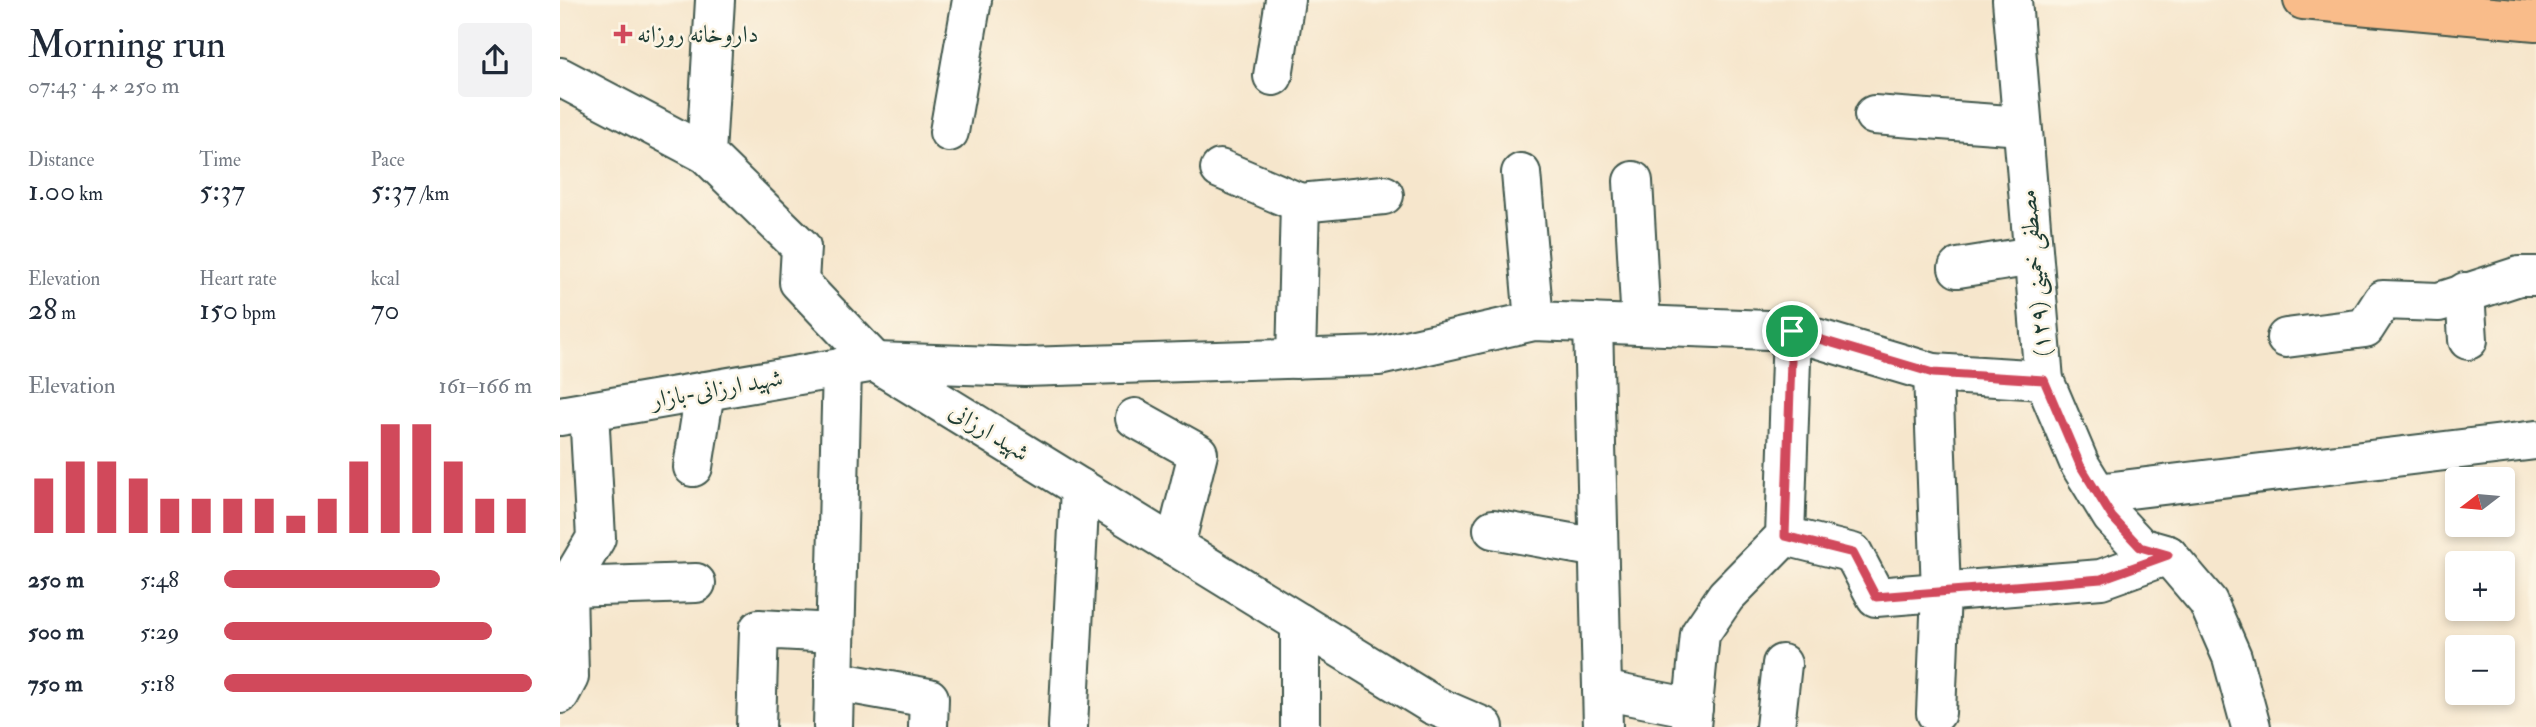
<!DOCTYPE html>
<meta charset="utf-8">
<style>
body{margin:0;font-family:"IM FELL Double Pica",Amiri,serif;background:#f2f2f3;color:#1f2937;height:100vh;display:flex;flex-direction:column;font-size:26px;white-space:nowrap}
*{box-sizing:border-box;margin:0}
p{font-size:23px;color:#747a83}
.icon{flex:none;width:38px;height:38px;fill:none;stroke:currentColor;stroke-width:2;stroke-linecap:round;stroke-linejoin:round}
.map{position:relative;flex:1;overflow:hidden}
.sheet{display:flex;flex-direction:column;background:#fff;width:560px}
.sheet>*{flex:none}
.needle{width:46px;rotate:254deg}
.buttons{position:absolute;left:1885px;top:467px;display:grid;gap:14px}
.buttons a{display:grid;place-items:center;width:70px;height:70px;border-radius:7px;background:#fff;box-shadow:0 4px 10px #0003;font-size:35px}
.pin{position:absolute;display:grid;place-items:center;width:60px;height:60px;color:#fff;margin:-30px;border:4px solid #fff;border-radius:50%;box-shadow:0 2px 7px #0007}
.round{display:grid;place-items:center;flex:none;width:74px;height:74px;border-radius:7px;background:#f2f2f3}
.headline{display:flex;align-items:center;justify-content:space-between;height:119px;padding:0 28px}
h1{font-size:38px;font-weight:600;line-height:52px}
.figures{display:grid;grid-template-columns:repeat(3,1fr);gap:10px;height:119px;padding:7px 28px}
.figures div{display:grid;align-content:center}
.figures b{font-size:30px;font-weight:600}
.figures small{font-size:19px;font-weight:400}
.figures p{font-size:19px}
.chart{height:196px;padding:14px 28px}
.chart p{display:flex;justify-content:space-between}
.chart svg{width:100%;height:126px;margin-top:7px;stroke:#d1495b;stroke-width:6}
ul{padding:0 28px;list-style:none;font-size:23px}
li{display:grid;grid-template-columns:112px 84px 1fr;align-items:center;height:52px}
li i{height:18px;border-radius:9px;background:#d1495b}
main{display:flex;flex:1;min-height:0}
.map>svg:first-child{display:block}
</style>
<main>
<section class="sheet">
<div class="headline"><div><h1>Morning run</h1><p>07:43 · 4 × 250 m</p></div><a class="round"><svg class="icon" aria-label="share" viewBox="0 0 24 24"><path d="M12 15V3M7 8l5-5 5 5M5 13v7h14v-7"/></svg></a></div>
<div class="figures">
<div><p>Distance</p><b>1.00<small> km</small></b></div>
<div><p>Time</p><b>5:37</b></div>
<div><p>Pace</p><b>5:37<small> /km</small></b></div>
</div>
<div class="figures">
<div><p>Elevation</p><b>28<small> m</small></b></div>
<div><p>Heart rate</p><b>150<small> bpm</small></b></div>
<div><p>kcal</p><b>70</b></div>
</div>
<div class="chart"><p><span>Elevation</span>161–166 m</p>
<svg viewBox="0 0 160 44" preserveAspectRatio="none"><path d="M5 44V25M15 44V19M25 44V19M35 44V25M45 44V32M55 44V32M65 44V32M75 44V32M85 44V38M95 44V32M105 44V19M115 44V6M125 44V6M135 44V19M145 44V32M155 44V32"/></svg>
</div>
<ul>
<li><b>250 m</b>5:48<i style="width:70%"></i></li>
<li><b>500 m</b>5:29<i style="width:87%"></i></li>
<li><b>750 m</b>5:18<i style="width:100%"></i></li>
</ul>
</section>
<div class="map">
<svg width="1976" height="727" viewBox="0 0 1976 727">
<rect width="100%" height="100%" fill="#fcf5e5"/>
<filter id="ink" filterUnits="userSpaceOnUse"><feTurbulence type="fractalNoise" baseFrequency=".0143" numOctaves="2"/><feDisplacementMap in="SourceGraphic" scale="14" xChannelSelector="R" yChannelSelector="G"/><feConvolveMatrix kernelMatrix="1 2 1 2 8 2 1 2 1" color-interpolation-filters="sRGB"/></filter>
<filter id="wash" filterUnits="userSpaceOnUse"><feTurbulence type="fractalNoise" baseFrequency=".00686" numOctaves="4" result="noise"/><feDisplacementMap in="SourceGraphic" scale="28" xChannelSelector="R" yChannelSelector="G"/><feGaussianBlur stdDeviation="1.57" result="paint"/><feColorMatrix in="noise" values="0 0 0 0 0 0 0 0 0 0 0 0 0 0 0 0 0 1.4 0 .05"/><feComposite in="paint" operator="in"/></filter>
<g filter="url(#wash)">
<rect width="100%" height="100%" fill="#f6e6cc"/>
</g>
<g filter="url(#ink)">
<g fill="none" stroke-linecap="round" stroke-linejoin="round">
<g stroke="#3f564b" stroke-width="42">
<g id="minor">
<path d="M1452,0L1484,380L1520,465L1552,517L1580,547L1608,555L1648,602L1672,657L1691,727"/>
<path d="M713,76L725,0"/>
<path d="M0,77L146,154L241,247L239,282L315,362L873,705L924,727"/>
<path d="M1314,115L1462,126"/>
<path d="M389,132L412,0"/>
<path d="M146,154L155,0"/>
<path d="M660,169L740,203L824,195"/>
<path d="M961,173L974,321"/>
<path d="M1073,181L1081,325"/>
<path d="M1398,268L1473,256"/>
<path d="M1905,292L1908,340"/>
<path d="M1033,323L1043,727"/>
<path d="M1726,338L1805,328L1823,300L1879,302L1959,276H1976"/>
<path d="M736,359L740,203"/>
<path d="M1373,373L1381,592L1376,713"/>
<path d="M0,416L315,362L465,367L819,356L974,321L1232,331L1373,373L1484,380"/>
<path d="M575,418L638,453L615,546"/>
<path d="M133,467L145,391"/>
<path d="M1537,493L1976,440"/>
<path d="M933,529L1038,548"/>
<path d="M1225,536L1293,553L1316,597L1541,579L1608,555"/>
<path d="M7,587L136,583"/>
<path d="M740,623V727"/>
<path d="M274,681L369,698L368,727"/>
<path d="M1042,690L1133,708"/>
<path d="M0,694L9,677L7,587L36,538L29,411"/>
<path d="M196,727L199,629L275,633"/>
<path d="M273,727L282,367"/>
<path d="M508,727L520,488"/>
<path d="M1131,727L1140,634L1166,596L1225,536L1232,331"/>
<path d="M1215,727L1222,664"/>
</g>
</g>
<g stroke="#3f564b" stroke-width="42">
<path id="major" d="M1743,0L1976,21"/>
</g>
<use href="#minor" stroke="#fff" stroke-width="38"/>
<use href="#major" stroke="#f9bc8a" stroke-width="38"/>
</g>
</g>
<g fill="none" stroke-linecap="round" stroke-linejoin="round" filter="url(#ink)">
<g stroke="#fff" stroke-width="14">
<path id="route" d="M1232,331L1373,373L1484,380L1520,465L1552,517L1580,547L1608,555L1541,579L1316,597L1293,553L1225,536Z"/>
</g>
<use href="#route" stroke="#d1495b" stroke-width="9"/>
</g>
<path fill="#d1495b" stroke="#fcf5e5" stroke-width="2.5" d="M59.5 23.5h7v7h7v7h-7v7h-7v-7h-7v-7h7z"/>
<g text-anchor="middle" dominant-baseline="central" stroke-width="5" stroke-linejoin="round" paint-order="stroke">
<g font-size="24" fill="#1f3d34" stroke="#fcf5e5" text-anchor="start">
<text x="77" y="34">داروخانه روزانه</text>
</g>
<g font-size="24" fill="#1f3d34" stroke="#fcf5e5">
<text transform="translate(1475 273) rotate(-95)">مصطفی خمینی (۱۲۹)</text>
<text transform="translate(157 389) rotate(-10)">شهید ارزانی-بازار</text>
<text transform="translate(429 432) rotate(32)">شهید ارزانی</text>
</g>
</g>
</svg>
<div class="buttons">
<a><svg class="needle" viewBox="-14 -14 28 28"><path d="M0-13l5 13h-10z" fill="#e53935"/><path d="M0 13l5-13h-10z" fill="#747a83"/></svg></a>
<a>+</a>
<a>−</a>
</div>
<div class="pin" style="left:1232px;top:331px;background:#1e9e55"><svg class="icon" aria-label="arrive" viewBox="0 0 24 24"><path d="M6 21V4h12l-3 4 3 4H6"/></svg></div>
</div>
</main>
